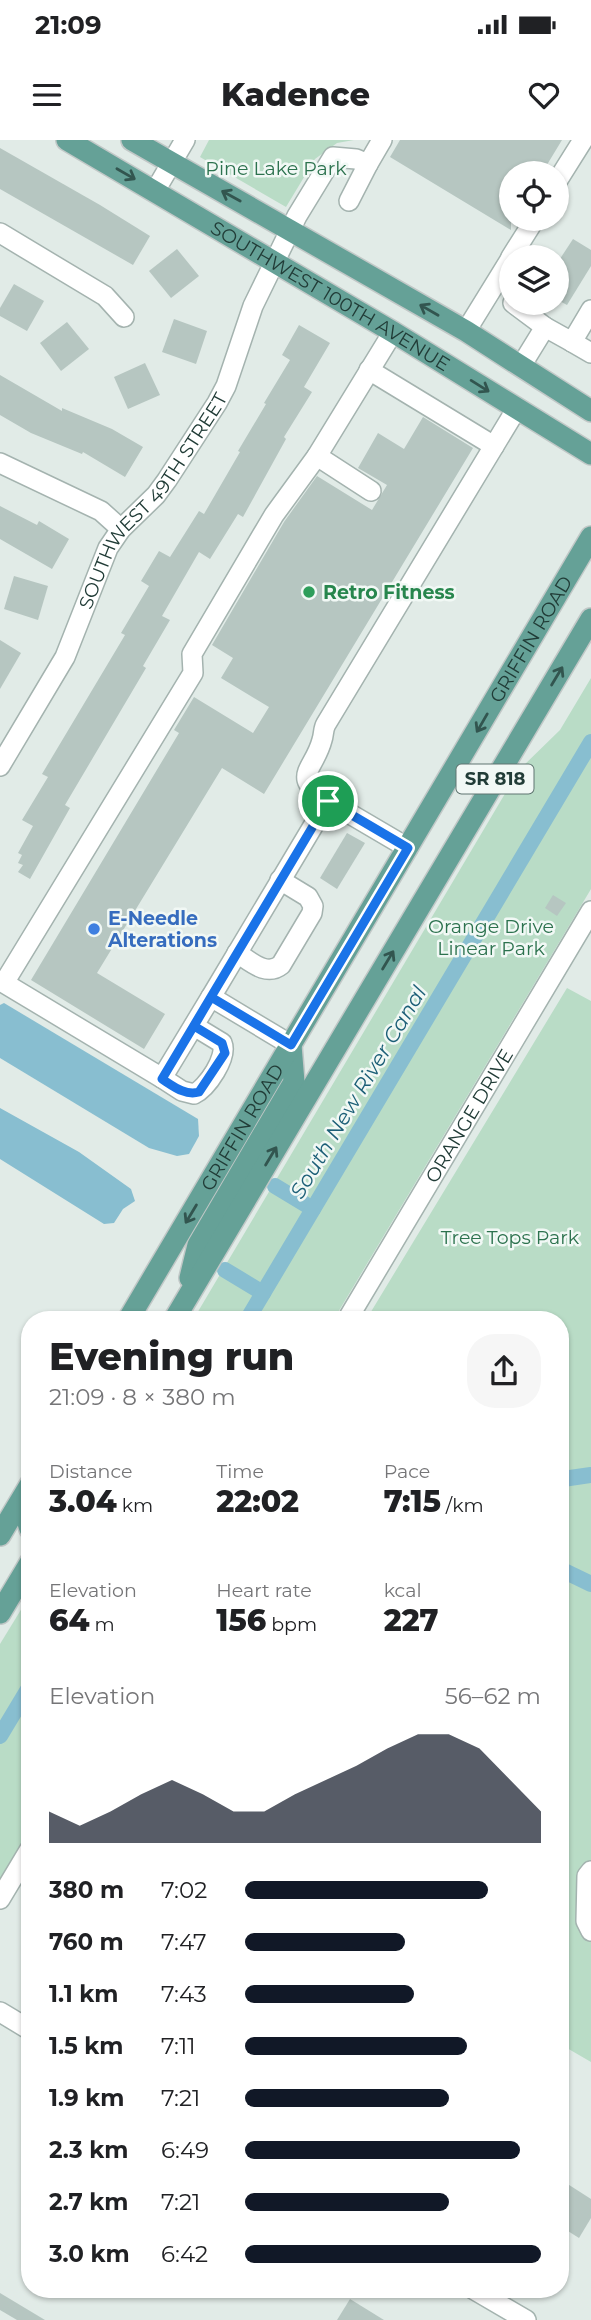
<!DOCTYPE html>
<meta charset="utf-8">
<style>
body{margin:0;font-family:Montserrat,sans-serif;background:#f6f6f6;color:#202124;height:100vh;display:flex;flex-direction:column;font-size:26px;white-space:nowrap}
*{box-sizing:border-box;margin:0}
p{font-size:23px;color:#757577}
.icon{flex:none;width:38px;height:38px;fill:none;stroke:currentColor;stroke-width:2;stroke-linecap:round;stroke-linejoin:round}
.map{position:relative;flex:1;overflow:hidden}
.sheet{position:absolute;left:21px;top:1171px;width:548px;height:987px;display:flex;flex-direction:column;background:#fff;border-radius:28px;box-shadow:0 2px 5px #0004}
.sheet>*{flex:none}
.controls{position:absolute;left:499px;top:21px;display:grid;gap:14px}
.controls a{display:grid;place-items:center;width:70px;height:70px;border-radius:50%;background:#fff;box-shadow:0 2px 5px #0004;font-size:35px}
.pin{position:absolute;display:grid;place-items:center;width:60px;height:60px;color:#fff;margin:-30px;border:4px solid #fff;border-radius:50%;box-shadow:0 2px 7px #0007}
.round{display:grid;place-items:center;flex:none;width:74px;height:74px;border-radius:28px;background:#f6f6f6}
.head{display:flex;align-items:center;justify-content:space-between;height:119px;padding:0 28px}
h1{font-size:38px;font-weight:800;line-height:52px}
.figures{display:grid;grid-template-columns:repeat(3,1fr);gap:10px;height:119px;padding:7px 28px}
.figures div{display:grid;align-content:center}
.figures b{font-size:30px;font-weight:800}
.figures small{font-size:19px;font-weight:400}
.figures p{font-size:19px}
.chart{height:196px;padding:14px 28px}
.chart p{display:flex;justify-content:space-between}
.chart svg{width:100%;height:126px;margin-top:7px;fill:#111827;opacity:.7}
ul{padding:0 28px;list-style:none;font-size:23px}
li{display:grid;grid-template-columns:112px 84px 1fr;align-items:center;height:52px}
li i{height:18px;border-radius:9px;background:#111827}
.status{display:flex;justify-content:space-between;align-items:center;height:49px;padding:0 35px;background:#fff;direction:ltr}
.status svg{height:19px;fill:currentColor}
header{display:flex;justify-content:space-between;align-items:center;height:91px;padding:0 28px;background:#fff;font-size:32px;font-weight:800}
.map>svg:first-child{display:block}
</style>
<div class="status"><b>21:09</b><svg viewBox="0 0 49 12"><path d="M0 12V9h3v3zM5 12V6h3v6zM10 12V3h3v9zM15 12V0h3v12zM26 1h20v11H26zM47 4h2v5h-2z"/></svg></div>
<header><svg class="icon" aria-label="menu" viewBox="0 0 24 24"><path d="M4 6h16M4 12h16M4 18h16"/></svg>Kadence<svg class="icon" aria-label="heart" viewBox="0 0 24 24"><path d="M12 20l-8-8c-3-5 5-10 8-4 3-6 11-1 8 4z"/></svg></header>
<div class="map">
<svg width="591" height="2180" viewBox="0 0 591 2180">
<rect width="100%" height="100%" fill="#e1ebe7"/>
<g fill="#b9dcc6">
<path d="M209,0H354L337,3L315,19L286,67L200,17Z"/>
<path d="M591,538V749L334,1179L193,1180L519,630L560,590Z"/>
<path d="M567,848L591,861V1922L560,1904V1180H366Z"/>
<path d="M30,1455V1689L0,1739V1504Z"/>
</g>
<g fill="#88bed0">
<path d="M4,863L198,979L199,996L189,1014L177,1016L149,1008L0,918V865Z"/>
<path d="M0,968L79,1012L131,1049L135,1061L123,1069L114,1083L104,1084L0,1019Z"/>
</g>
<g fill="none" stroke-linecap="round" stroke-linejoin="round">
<g stroke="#88bed0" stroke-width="16">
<path d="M275,1046L313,1069"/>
<path d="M225,1130L263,1153"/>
<path d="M247,1180L591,602"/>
<path d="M560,1343L563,1339L591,1335"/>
<path d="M560,1429L591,1444"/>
<path d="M0,1596L30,1546"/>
</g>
</g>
<g fill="#b6c6c1">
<path d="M400,0H562L542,33H511V90L390,17Z"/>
<path d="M0,8L100,65L150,96L133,125L0,49Z"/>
<path d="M573,99L591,110V126L567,165L556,159V125Z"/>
<path d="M177,109L199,136L171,158L149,131Z"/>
<path d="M14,144L44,161L27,191L0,176V168Z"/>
<path d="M174,179L207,191L196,224L162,212Z"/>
<path d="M67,182L89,209L61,231L40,203Z"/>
<path d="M299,185L330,203L304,247L312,252L284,297L286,299L243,377L238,374L210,419L199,412L162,476L170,480L143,526L146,528L65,665L70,668L30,739L18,732L23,725L18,723L22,715L18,713L33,686L22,680L48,637L42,634L125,495L121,493L149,446L141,441L159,411L170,417L199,371L204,374L240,312L238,311L266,264L264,263L290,220L282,215Z"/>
<path d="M145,223L160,255L128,269L114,237Z"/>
<path d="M0,235L62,271V268L112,289L143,307L125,337L83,312L82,314L31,293L0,275Z"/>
<path d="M423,277L473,308L264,654L222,628L97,833L165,874L144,909L31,840L179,593L174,590L194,557L253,593L269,567L221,538L233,518L212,505L284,382L317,336L372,370L387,345L358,328L378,293L404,309Z"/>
<path d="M0,366L37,385L39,381L69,399L52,429L0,399Z"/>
<path d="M14,436L48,446L38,480L4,469Z"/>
<path d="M0,500L21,513L0,549Z"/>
<path d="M347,693L365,703L337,749L320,738Z"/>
<path d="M553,755L566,763L557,776L545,768Z"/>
<path d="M566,2043L591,2059V2078L579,2098L560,2086V2053Z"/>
<path d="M0,2153L45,2180H17L0,2170Z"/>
<path d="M350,2159L384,2180H337Z"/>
</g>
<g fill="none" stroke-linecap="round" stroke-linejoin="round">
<g stroke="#a4b3af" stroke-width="22">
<g id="minor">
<path d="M556,43L583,0"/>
<path d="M155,51L185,0"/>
<path d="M349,61L368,24"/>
<path d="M0,93L105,156L124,177"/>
<path d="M511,117L535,79"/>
<path d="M513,163L545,187L572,202L591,170"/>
<path d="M466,191L511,118"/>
<path d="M572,202L591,213"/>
<path d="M521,226L545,187"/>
<path d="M369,230L494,306"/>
<path d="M317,316L371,351"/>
<path d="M0,323L101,371L121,389"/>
<path id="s1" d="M0,626L65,517L108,408L121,389L156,355L167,340L217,263L226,246L253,166L297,76L333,17L356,19L368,24L382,0"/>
<path d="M328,661L408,708"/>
<path d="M237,813C250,821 266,837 281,825L312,773L313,766L308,757L280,740"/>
<path d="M211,857L162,938L4,843L193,533L192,514L274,375L317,316L393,192"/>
<path d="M291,905L211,857L328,661C289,636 314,631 322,600C324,594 323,589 326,584L517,268"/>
<path d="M162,938L182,951L194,954C207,948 228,917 222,903L194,886"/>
<path id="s2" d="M347,1180L591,771"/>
<path d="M591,1731L587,1736L586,1781L591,1791"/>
<path d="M0,1759L30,1709"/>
<path d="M0,1872L30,1890"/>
<path d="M473,2149L526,2180"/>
</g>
</g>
<g stroke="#c1c8c7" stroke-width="24">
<g id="major">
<path id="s3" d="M67,0L393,192L591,314"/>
<path d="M132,0L466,191L591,271"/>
<path d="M190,1138L198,1105L294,942L291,905"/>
<path id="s4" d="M128,1180L591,397"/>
<path d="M174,1180L591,479"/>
<path d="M30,1377L28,1383L30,1389"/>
<path d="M0,1395L30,1345"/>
<path d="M0,1473L30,1423"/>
</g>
</g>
<use href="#minor" stroke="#fff" stroke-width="19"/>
<use href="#major" stroke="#65a197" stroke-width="21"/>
</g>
<defs><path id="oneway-shaft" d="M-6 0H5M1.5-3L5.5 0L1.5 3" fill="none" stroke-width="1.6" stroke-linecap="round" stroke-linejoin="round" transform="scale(1.75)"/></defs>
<g stroke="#32554f">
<use href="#oneway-shaft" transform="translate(126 34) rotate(30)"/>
<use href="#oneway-shaft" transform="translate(231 56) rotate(-151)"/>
<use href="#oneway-shaft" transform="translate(429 170) rotate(-150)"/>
<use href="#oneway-shaft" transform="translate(480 246) rotate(32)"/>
<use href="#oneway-shaft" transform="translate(557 536) rotate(-59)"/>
<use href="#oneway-shaft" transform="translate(482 583) rotate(120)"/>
<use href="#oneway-shaft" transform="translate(388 820) rotate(-59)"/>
<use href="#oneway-shaft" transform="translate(271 1016) rotate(-59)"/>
<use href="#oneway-shaft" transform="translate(191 1074) rotate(121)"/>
</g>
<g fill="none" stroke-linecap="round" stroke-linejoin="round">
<g stroke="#fff" stroke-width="14">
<path id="route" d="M328,661L162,939C173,946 185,956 199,952L225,913L222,903L194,886L211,857L291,905L408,708L328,661"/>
</g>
<use href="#route" stroke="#1a73e8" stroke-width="9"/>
</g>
<circle fill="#2e9e5b" stroke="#f1f8f5" stroke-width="2.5" cx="309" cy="452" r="7"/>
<circle fill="#3f7fe0" stroke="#f1f8f5" stroke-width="2.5" cx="94" cy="789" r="7"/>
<g text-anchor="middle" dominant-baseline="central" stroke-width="5" stroke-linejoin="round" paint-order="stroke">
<rect fill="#f1f8f5" stroke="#5f7470" stroke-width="2" x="456.5" y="624.5" width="77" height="29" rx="5"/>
<g font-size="18" font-weight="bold" fill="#213c37">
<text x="495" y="639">SR 818</text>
</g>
<g font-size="19" fill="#2c724e" stroke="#f1f8f5">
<text x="276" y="28">Pine Lake Park</text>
<text x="491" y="786">Orange Drive<tspan x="491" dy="22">Linear Park</tspan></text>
<text x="510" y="1097">Tree Tops Park</text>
</g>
<g font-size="19" fill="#213c37" stroke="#f1f8f5">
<text stroke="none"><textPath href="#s3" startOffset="306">SOUTHWEST 100TH AVENUE</textPath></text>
<text stroke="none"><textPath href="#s1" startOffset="308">SOUTHWEST 49TH STREET</textPath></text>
<text stroke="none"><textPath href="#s4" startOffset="791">GRIFFIN ROAD</textPath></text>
<text stroke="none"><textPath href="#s2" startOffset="238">ORANGE DRIVE</textPath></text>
<text stroke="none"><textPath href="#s4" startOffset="224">GRIFFIN ROAD</textPath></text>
</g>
<g font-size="19" font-weight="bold" fill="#27864d" stroke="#f1f8f5" text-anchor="start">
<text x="323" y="452">Retro Fitness</text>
</g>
<g font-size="19" font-weight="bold" fill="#366cbe" stroke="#f1f8f5" text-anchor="start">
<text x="108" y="778">E-Needle<tspan x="108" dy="22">Alterations</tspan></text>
</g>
<g font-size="21" font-style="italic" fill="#1c5f77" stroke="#f1f8f5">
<text transform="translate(358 952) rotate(-59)">South New River Canal</text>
</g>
</g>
</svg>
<div class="controls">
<a><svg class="icon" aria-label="locate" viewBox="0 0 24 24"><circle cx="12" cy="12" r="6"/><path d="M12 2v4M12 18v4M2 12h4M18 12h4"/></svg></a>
<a><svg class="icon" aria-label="layers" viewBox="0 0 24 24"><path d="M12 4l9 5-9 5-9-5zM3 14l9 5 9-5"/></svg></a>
</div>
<div class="pin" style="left:328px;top:661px;background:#1e9e55"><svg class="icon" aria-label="arrive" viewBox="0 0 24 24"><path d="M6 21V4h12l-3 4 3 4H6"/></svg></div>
<section class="sheet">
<div class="head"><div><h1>Evening run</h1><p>21:09 · 8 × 380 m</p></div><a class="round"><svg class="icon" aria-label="share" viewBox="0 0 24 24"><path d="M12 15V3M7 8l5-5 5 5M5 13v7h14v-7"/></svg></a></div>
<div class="figures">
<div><p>Distance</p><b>3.04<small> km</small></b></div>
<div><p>Time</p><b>22:02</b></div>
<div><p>Pace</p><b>7:15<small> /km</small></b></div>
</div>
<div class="figures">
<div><p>Elevation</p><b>64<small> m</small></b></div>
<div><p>Heart rate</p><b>156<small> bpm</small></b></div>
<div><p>kcal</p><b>227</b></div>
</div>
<div class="chart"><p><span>Elevation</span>56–62 m</p>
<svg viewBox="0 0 160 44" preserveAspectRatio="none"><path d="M0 44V33L10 38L20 33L30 27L40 22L50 27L60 33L70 33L80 27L90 22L100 17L110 11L120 6L130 6L140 11L150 22L160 33V44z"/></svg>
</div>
<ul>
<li><b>380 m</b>7:02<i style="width:82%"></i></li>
<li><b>760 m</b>7:47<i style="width:54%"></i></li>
<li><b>1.1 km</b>7:43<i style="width:57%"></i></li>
<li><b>1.5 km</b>7:11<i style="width:75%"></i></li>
<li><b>1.9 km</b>7:21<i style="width:69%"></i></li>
<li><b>2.3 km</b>6:49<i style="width:93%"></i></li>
<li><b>2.7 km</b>7:21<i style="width:69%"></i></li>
<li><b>3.0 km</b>6:42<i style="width:100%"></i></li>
</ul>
</section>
</div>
